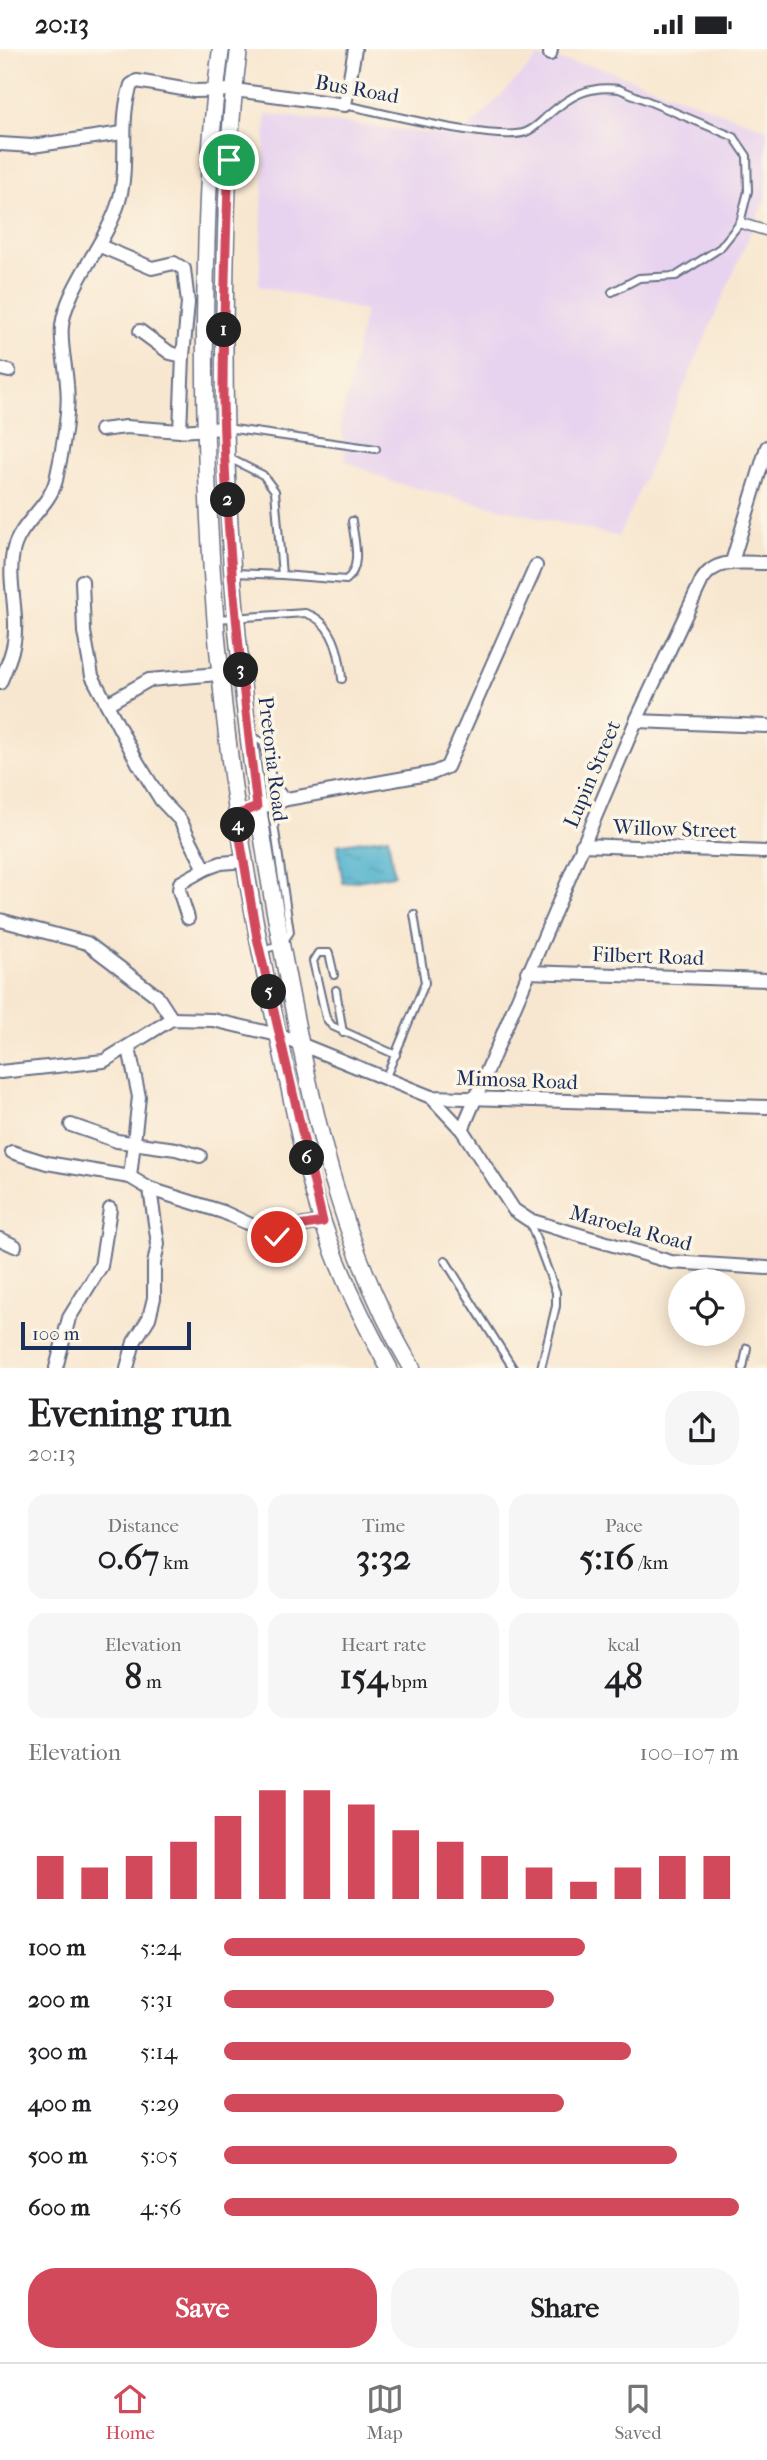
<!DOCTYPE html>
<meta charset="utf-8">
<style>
body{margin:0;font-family:"IM FELL French Canon",serif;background:#f6f6f6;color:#202124;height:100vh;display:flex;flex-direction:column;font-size:26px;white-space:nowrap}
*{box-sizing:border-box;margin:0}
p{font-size:23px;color:#757577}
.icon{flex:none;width:38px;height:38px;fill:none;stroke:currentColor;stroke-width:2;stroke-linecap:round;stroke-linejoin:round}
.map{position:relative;height:1319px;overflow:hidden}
.details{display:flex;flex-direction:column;background:#fff;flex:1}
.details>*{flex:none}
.buttons{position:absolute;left:668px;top:1220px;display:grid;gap:14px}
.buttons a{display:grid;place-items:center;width:77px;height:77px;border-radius:50%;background:#fff;box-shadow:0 4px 18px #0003;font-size:35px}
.scale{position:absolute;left:21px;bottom:18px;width:170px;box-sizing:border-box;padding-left:7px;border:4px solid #1b2f5e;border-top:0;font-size:19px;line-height:24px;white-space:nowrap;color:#1b2f5e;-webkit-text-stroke:5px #fcf5e5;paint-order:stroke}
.pin{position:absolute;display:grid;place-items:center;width:60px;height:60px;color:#fff;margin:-30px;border:4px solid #fff;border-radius:50%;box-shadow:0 2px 7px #0007}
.km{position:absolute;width:35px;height:35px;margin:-18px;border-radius:50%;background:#222;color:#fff;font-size:19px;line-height:35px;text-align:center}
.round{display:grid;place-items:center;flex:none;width:74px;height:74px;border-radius:28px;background:#f6f6f6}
.headline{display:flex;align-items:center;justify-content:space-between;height:119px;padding:0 28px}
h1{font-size:38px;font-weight:800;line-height:52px}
.stats{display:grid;grid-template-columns:repeat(3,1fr);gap:10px;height:119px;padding:7px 28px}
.stats div{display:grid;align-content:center;border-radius:18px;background:#f6f6f6;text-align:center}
.stats b{font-size:35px;font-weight:800}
.stats small{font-size:19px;font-weight:400}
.stats p{font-size:19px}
.chart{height:196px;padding:14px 28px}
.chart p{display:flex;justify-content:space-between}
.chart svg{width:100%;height:126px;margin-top:7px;stroke:#d1495b;stroke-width:6}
.primary-button{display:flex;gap:14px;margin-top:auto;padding:14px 28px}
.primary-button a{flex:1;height:80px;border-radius:28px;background:#d1495b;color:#fff;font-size:28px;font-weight:800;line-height:80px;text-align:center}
.primary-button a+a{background:#f6f6f6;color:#202124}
ul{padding:0 28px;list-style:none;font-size:23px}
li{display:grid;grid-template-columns:112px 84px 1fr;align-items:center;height:52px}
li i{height:18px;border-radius:9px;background:#d1495b}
.status{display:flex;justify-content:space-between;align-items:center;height:49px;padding:0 35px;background:#fff;direction:ltr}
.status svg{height:19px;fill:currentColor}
.tab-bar{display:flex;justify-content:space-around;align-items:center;height:98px;border-top:2px solid #e0e0e0;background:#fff;font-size:19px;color:#757577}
.tab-bar a{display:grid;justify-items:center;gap:4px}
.tab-bar .selected{color:#d1495b}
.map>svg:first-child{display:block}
</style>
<div class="status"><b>20:13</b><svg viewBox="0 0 49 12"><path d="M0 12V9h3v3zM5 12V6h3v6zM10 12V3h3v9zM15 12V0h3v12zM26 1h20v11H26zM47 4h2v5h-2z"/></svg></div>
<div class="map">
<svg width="767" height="1319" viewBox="0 0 767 1319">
<defs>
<pattern id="water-ripples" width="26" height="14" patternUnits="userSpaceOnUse" patternTransform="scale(1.75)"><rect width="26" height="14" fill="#4fb2ce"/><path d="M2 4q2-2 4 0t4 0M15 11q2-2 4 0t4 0" fill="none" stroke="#4191aa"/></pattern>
</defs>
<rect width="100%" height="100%" fill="#fcf5e5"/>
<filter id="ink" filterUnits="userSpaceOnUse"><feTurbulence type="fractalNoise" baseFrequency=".0143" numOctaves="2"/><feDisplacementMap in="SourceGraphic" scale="14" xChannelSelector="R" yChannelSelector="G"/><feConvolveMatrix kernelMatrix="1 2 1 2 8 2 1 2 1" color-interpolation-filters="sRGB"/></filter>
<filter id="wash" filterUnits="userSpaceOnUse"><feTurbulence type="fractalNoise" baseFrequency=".00686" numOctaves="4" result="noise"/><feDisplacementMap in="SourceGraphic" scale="28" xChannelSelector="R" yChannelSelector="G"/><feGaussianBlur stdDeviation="1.57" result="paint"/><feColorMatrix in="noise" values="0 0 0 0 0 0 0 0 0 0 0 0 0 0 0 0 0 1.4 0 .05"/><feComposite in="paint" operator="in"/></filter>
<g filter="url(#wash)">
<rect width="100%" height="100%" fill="#f8e7d0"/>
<path fill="#e7d2ef" d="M538,8L599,18L767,80V146L619,488L392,433L346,412L341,375L365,262L259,237L266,65L461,88Z"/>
<path fill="url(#water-ripples)" stroke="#357096" stroke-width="2" d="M388,788L394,826L343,834L337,796Z"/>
</g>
<g filter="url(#ink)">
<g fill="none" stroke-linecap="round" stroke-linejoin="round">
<g stroke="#686f86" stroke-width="10">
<g id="service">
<path d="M345,56C381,63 497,94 526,83C534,80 541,73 547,67C570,47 588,36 619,40L734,88L747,107L748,142L740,174L720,199L676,227L639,229L612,243"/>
<path d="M226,379L376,400"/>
<path d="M227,408L263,426L275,442L282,526L235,524"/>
<path d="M282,526L346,531C363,518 354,490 352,472"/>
<path d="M217,570L305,564C333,572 340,603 342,630"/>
<path d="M250,687L263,693L273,733L286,749"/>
<path d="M260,901L281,896L290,883L271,755"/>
<path d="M334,926L329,904H318L313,912L326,969L332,977L396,1006"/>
<path d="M336,941L343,984"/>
<path d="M385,1030L425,934L414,865"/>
<path d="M529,1171L556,1243V1257L541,1319"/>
<path d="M445,1211L513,1319"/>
<path d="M743,1319L747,1299"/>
</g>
</g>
<g stroke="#686f86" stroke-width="12">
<path id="pedestrian" d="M740,174L767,182"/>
</g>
<g stroke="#686f86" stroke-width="16">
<g id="minor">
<path d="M550,5L551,0"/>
<path d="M0,95L32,97L122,84"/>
<path d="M100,197L152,219L174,214L184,220L188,254L183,307"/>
<path d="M140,282L170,304L183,307L180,382"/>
<path d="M0,320L9,322"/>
<path d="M101,381L126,378L180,382L224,379"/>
<path d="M732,513L767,398"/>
<path d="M82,532L84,583L92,627L138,714L161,751L180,771L205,820L221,814L244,812"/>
<path d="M0,634C5,621 12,607 14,593C19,564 7,532 13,503C19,474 49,459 56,431C62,405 70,361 67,336C66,316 60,297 62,277C66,238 107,193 119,152C130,114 118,74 131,36L137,32L194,42L235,41L345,56L355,0"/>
<path d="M107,655L149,631L241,623"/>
<path d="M636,672L767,677"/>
<path d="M236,766L287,750L433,724L447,718L536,517"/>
<path d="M582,796L767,803"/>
<path d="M188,869L179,841L180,834L205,820"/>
<path d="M0,871L87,894L157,947L172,970"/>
<path d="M527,923L767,931"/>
<path d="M129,999L139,1048L130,1128L150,1140L223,1163L277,1188L293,1178L323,1173"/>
<path d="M0,1023L104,1012L172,970L213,971L278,986L431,1048L767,1058"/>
<path d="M431,1048L462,1081L514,1161L529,1171L671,1213L767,1219"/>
<path d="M71,1076L117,1092L176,1100L200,1107"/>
<path d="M462,1081L636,672L702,531C716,508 744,514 767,514"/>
<path d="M12,1103L47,1114L130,1128"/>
<path d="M0,1190L15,1197"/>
<path d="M56,1319L69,1269L101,1217L110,1160"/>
<path d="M127,1319L134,1293L149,1269L154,1249V1215L158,1195L150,1140"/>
</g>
</g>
<g stroke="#686f86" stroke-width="19">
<g id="secondary">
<path d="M221,0C208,92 206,184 205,276C203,514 225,749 277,981C293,1050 304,1124 329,1191C345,1235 366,1278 389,1319"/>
<path d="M239,0C228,80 226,162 225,243C221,462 240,680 281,895C309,1041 335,1190 412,1319"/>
</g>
</g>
<use href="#service" stroke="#fff" stroke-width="6"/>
<use href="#pedestrian" stroke="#fff" stroke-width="9"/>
<use href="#minor" stroke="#fff" stroke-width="12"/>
<use href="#secondary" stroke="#fff" stroke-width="16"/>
</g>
</g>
<g fill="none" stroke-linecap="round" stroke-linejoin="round" filter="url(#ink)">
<g stroke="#fff" stroke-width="14">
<path id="route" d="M229,111C226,191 223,271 223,350C225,486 241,623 257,758L236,766L257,889L323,1173L293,1178L277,1188"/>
</g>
<use href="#route" stroke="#d1495b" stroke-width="9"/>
</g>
<g text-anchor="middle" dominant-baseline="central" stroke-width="7" stroke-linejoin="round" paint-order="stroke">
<g font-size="21" fill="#1b2f5e" stroke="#fcf5e5">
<text transform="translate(357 40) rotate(10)">Bus Road</text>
<text transform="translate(273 710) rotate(83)">Pretoria Road</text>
<text transform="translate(592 725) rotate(-67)">Lupin Street</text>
<text transform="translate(675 780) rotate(2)">Willow Street</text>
<text transform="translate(648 907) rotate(2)">Filbert Road</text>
<text transform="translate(517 1031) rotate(2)">Mimosa Road</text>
<text transform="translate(631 1179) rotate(15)">Maroela Road</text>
</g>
</g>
</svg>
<div class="buttons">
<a><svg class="icon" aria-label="locate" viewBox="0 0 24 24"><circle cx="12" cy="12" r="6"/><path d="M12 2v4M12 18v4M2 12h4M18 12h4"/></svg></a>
</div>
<div class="scale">100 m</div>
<div class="pin" style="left:229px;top:111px;background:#1e9e55"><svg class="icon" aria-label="arrive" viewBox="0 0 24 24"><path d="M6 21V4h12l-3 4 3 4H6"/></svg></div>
<div class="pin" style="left:277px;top:1188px;background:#d93025"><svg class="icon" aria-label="check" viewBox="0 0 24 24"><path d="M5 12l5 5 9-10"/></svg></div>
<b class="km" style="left:224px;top:281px">1</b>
<b class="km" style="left:228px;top:451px">2</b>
<b class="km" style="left:241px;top:621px">3</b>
<b class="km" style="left:238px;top:776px">4</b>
<b class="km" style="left:269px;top:943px">5</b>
<b class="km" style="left:307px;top:1109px">6</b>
</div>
<section class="details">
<div class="headline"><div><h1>Evening run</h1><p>20:13</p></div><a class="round"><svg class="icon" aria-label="share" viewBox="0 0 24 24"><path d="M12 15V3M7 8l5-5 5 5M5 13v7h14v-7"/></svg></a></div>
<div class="stats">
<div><p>Distance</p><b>0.67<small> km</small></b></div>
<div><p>Time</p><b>3:32</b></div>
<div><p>Pace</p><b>5:16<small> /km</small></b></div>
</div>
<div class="stats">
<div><p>Elevation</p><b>8<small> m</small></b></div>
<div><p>Heart rate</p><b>154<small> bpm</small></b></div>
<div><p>kcal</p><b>48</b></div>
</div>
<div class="chart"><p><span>Elevation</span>100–107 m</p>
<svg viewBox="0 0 160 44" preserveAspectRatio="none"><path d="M5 44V29M15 44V33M25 44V29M35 44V24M45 44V15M55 44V6M65 44V6M75 44V11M85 44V20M95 44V24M105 44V29M115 44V33M125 44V38M135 44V33M145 44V29M155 44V29"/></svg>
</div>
<ul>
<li><b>100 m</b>5:24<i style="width:70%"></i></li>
<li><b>200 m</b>5:31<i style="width:64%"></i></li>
<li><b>300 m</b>5:14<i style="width:79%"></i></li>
<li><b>400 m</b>5:29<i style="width:66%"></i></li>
<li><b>500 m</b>5:05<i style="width:88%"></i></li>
<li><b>600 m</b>4:56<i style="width:100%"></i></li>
</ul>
<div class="primary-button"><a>Save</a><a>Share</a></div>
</section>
<nav class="tab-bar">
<a class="selected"><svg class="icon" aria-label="home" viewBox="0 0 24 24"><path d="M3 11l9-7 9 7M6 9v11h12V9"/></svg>Home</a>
<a><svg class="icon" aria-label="map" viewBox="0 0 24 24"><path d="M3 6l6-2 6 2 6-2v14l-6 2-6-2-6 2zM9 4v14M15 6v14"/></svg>Map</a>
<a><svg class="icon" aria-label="saved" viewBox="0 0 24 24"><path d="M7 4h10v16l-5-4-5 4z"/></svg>Saved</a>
</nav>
